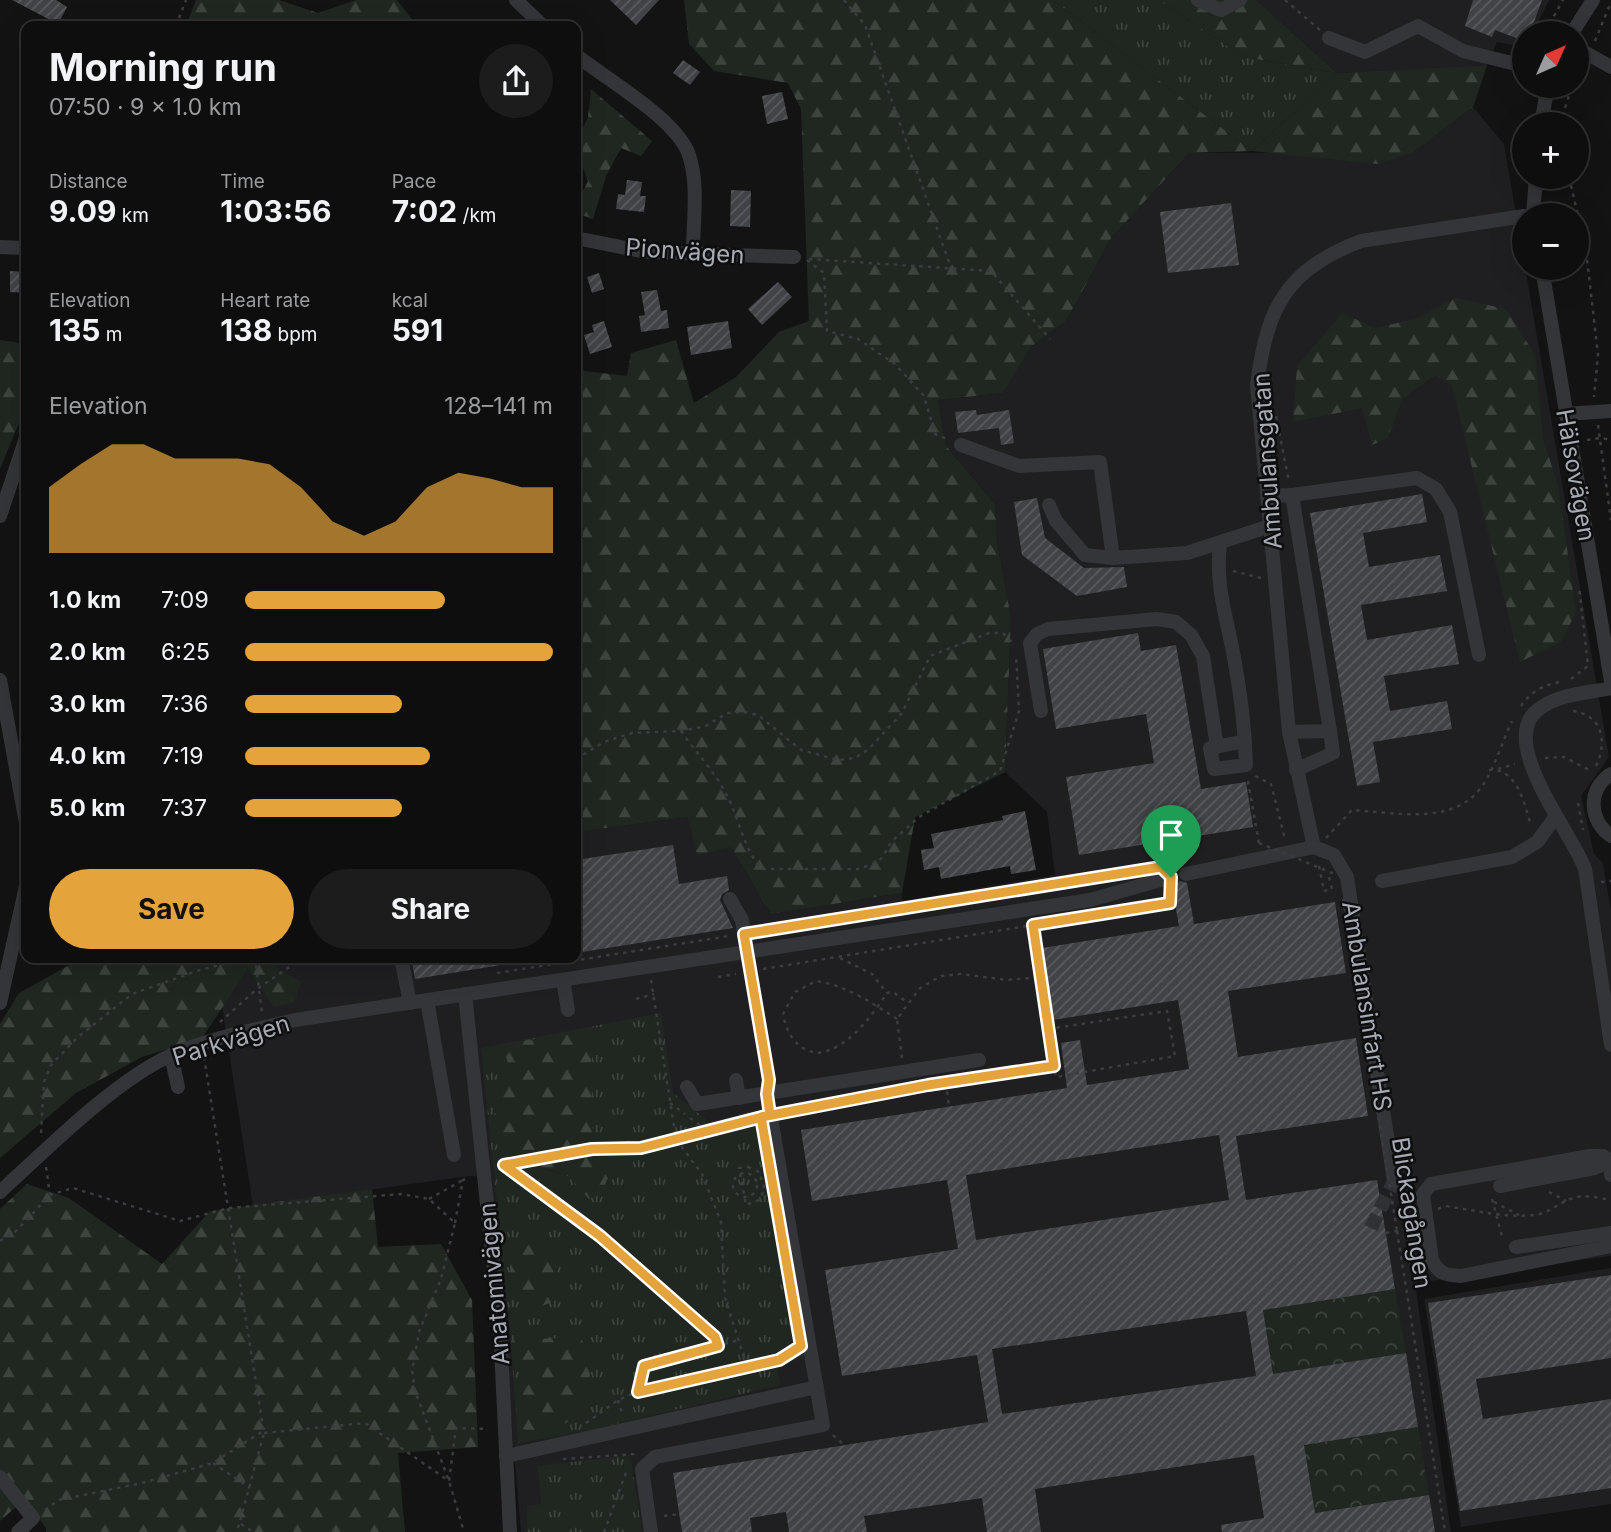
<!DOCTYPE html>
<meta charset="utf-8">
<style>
body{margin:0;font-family:Inter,sans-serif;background:#1c1c1d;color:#f1f3f6;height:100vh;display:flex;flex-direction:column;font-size:26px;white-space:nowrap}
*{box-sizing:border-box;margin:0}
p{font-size:23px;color:#9b9c9e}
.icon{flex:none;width:38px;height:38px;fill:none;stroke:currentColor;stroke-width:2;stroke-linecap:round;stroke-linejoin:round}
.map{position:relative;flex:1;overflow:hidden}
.side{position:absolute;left:21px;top:21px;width:560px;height:942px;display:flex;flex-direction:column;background:#0e0e0f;border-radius:14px;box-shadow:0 7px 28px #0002,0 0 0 2px #2e2e2f}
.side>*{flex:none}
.needle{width:46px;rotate:45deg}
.tools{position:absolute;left:1512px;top:21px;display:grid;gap:14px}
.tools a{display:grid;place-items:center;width:77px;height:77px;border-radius:50%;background:#0e0e0f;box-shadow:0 7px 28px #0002,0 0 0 2px #2e2e2f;font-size:35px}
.pin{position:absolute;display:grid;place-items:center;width:60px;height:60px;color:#fff;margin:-72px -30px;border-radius:50% 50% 50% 0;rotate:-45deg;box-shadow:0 0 7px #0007}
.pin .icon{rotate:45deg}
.round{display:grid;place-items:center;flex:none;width:74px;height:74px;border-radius:37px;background:#1c1c1d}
.summary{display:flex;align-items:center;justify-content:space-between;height:119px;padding:0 28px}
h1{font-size:38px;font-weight:700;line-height:52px}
.stats{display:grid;grid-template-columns:repeat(3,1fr);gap:10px;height:119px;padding:7px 28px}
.stats div{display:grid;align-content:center}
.stats b{font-size:30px;font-weight:700}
.stats small{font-size:19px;font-weight:400}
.stats p{font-size:19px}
.chart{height:196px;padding:14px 28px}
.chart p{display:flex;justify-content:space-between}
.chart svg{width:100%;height:126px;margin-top:7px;fill:#e4a33b;opacity:.7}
.cta{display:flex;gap:14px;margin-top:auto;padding:14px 28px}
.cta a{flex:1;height:80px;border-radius:42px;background:#e4a33b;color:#111;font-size:28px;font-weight:700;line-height:80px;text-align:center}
.cta a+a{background:#1c1c1d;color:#f1f3f6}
ul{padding:0 28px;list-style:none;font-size:23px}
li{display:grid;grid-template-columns:112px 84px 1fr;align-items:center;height:52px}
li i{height:18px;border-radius:9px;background:#e4a33b}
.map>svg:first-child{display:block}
</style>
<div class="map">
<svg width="1611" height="1532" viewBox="0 0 1611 1532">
<defs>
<pattern id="grass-tufts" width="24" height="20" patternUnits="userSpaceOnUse" patternTransform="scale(1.75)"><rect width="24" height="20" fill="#1f2720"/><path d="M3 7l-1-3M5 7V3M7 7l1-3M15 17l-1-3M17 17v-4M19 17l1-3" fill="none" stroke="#3d443e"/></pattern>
<pattern id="forest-firs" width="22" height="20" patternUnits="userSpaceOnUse" patternTransform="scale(1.75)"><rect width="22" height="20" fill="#1f2720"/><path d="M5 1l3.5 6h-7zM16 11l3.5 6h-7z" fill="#3d443e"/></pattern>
<pattern id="park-crowns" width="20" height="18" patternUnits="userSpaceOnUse" patternTransform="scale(1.75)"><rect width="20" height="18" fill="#1f2720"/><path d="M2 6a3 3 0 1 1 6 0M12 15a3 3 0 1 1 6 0" fill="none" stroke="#3d443e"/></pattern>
<pattern id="building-hatch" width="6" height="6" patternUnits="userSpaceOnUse" patternTransform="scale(1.75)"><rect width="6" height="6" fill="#424347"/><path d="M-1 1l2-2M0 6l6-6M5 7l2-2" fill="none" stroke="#5a5b5f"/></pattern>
</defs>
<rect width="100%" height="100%" fill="#131314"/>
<g fill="#1f1f21">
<path d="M1256,0H1549L1533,33H1524V47L1497,42L1487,65L1337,73Z"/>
<path d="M1473,107L1504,144L1609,757L1581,796L1594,854L1603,863L1611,911V1256L1415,1283L1451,1532H521L490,1177L469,1176L253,1206L222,1007L248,969L274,1006L276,967L280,957H576V832L688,817L731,847L771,914L902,893V901L1055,875L1047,812L1005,772L1011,618L997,541L995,504L946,446L938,400L1003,393L1031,347L1066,321L1111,238L1189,153L1414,152Z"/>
<path d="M1611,1268V1504L1461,1527L1424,1299Z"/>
</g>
<g fill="url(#grass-tufts)" fill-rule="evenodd">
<path d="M1053,0H1159L1244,57L1337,73L1252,151Z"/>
<path d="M661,1013L673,1093L709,1122L763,1109L806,1358L777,1364L780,1385L591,1430L518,1443L510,1330L481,1048ZM596,1034L589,1073L592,1096L583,1116C596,1129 598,1142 613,1155L589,1199L570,1177L546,1170L494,1106L510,1074Z"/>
<path d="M630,1455L642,1532H527V1506L541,1504L538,1466Z"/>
</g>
<g fill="url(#forest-firs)">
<path d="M196,0H279L318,13L356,0H397L414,22H430L432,26H186Z"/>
<path d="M684,0H1053L1252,151L1337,73L1244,57L1159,0H1256L1337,73L1487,65L1473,107L1414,152L1377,164L1252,151L1189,153L1111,238L1066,321L1031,347L1003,393L938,400L946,446L995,504L997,541L1011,618L1005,772L915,817L902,893L771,914L731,847L697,855L688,817L576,832V370L627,376L631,353L676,340L694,403L736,377L779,332L809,321L801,109L788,83L714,71L689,44Z"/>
<path d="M591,89L652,141L641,156L621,148L606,176L593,219L576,213V205L588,181L581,162L576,160V143L588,117Z"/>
<path d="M1456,298L1506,309L1535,355L1543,439L1558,485L1576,612L1561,642L1520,662L1452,386L1435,375L1403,398L1387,439L1372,445L1362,408L1293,422L1297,366L1342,313L1375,328L1415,319Z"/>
<path d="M0,340L26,344V406L0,469Z"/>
<path d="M84,957H280L276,967L301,982L294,1002L274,1007L248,969L202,1038L142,1057L76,1093L0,1158V1024L19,993Z"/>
<path d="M579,1032L596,1034L589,1073L592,1096L584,1116C595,1129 599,1143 613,1155L609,1175L601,1194L589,1199L570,1177L510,1156L500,1142L494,1106L510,1074L505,1051L522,1041Z"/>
<path d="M27,1184L69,1198L162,1264L210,1211L372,1189L378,1247L441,1244L472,1300L478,1447L398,1453L405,1532H46V1528L25,1499L0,1521V1209Z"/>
<path d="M528,1233L552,1253L563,1297L538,1308L521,1303C504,1271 507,1260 528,1233Z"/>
<path d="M568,1325C574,1332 586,1342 588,1351C597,1400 573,1440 521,1429L516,1412L523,1367L511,1341L520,1332L537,1339L558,1338Z"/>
</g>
<g fill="url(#park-crowns)">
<path d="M1395,1289L1406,1353L1273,1374L1263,1310Z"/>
<path d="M1418,1427L1429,1495L1300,1515L1290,1447Z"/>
</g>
<g fill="url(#building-hatch)" fill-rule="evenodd">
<path d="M12,0H56L67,7L58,24Z"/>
<path d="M610,0H659L636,25Z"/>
<path d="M1473,0H1542L1530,33H1524V41L1495,30L1492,37L1465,26Z"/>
<path d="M683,60L700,72L690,85L673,73Z"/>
<path d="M782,92L788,119L767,124L762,96Z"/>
<path d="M627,180L642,182L640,196H646L644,212L616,209L618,194L625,195Z"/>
<path d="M731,190L751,191L750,227L730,226Z"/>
<path d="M1231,203L1239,265L1168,273L1160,212Z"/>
<path d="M10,271L26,272V293L10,292Z"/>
<path d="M599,273L604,289L592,293L587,277Z"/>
<path d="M778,282L792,297L762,325L748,309Z"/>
<path d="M657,290L661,311L667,310L669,328L641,332L639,316L645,315L641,292Z"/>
<path d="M604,321L612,347L590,354L584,335L594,332L592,325Z"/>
<path d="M728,321L732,348L691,355L687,327Z"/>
<path d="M976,410L977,415L1009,410L1014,443L1001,445L999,428L958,433L955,412Z"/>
<path d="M1422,494L1427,522L1363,533L1369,567L1440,555L1447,591L1361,605L1367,640L1452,625L1459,664L1384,676L1390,711L1447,701L1452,729L1373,742L1380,782L1357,786L1310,513Z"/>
<path d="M1037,498L1045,538L1084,568L1124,567L1127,587L1077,596L1022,555L1014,502Z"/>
<path d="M1138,633L1141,651L1176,645L1201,789L1246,782L1253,827L1180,839L1184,865L1177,870L1169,868L1165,841L1079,855L1066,777L1154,763L1146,714L1056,729L1043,649Z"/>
<path d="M1025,811L1036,870L1011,874L1010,866L941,879L939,867L924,870L921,850L934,848L931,834L1003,820L1002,816Z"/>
<path d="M673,845L679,884L727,876L729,890L722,894L720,900L733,928L576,953V860Z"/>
<path d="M1180,881L1187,883L1194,924L1335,902L1346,973L1228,991L1238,1057L1356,1038L1368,1116L1236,1136L1246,1200L1377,1180L1395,1289L1263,1310L1273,1374L1406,1353L1418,1427L1304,1445L1315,1513L1429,1495L1435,1532H1222L1221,1525L1264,1518L1254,1455L1035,1489L1041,1532H987L982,1498L864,1516L867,1532H789L786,1512L750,1518L752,1532H682L673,1473L988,1422L977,1355L842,1376L825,1270L958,1249L947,1180L812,1201L801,1130L1067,1088L1061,1043L1080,1040L1087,1085L1189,1069L1178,1000L1053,1020L1042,948L1179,926L1172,887ZM1219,1135L1229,1200L976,1240L966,1175ZM1246,1311L1256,1376L1002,1414L992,1349Z"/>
<path d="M411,957H507V964L415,979Z"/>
<path d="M1611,1275V1358L1476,1379L1483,1419L1611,1399V1488L1460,1511L1428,1303Z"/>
</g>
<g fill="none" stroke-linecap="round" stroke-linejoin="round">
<path stroke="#303134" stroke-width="14" stroke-dasharray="14 7" stroke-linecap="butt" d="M1371,1228L1394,1181"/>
<g stroke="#3a3c40" stroke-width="2.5" stroke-dasharray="3.5 5" stroke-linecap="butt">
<path d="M844,0L865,25L951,268"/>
<path d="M1285,0L1320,30"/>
<path d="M176,26L186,0"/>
<path d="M1551,33L1554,16L1563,0"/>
<path d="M1595,41L1611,2"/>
<path d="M1577,79L1583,69"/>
<path d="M1560,124L1572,86"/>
<path d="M1569,177L1586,250L1598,355L1594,397"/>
<path d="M809,259L991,271L1050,339"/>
<path d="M807,260L824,273L827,331L858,339L895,364L924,396L935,434L947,439"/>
<path d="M1276,416L1289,482"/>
<path d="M1598,425L1611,520"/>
<path d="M1587,440L1601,438L1611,440"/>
<path d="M1233,571L1261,578"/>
<path d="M1571,679L1588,666L1579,586"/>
<path d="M1521,706C1530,692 1545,684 1561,682"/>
<path d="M1573,711C1602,715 1608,741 1596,766"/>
<path d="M681,731C695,752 715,771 726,794C740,819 742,847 762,869H858L873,864L882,858L891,842L919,817L1000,771L1019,711L1016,655"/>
<path d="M1545,758L1564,757L1591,771"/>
<path d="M576,759L604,742L632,733L681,731L706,726L727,713L744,712L758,715L801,750L838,760L855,758L869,749L902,713L930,656L989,633H1003L1015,645"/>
<path d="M1498,769L1515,764"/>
<path d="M1489,770C1517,767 1525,805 1531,826"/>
<path d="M1255,776L1271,784L1285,839"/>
<path d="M1248,781L1259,843"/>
<path d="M1578,803L1583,830"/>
<path d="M1326,838L1352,810C1392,812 1451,826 1480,789C1494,771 1502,742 1512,721"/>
<path d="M1319,866L1324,891L1332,889L1329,877"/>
<path d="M1601,882L1611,881"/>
<path d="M1095,915L1169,903L1170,891"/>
<path d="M1033,925L1054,1066"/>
<path d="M760,931L1126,873"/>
<path d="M255,957L262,1013"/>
<path d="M840,958L872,974L886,992"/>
<path d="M763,969L1064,920"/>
<path d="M497,973L729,936"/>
<path d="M718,977L736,974"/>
<path d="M651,980L676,1139L702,1174L721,1222L725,1298L747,1367"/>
<path d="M636,999L654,994"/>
<path d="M897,1019C872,1003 846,985 816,981L795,992L783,1014C787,1034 796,1050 818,1053C848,1049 871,1017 887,993L893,992L908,1003"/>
<path d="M220,1022L257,989L304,957"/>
<path d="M204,1057L264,1433L237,1532"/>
<path d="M902,1058L897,1019L920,988L941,976L961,974L1007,980L1041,977"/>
<path d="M946,1083L949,1107"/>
<path d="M670,1103L685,1114"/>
<path d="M783,1113L1054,1066L1056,1077L1175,1056L1167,1011L1048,1029"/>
<path d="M690,1118L707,1130"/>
<path d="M41,1133L44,1082L51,1065L77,1038L132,994L200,970L251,957"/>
<path d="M504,1165L600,1236L715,1337L718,1346"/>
<path d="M499,1166L592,1149L641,1148L756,1118"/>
<path d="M46,1167L50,1195"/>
<path d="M748,1167L759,1172L765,1189L759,1200L746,1205L739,1168Z"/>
<circle cx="745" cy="1185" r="12"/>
<path d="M1549,1192L1566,1201"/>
<path d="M429,1199L463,1180"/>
<path d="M1492,1199L1503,1240"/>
<path d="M1494,1202L1519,1215"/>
<path d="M1438,1209L1445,1206C1475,1210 1502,1218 1533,1215C1549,1214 1558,1203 1573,1198C1585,1194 1598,1198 1611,1200"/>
<path d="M455,1223L463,1180L467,1179"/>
<path d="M1397,1231L1445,1532"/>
<path d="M1386,1233L1413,1228"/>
<path d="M0,1241L16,1231L50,1195L73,1188L180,1221L229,1208L401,1194L429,1199L455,1223L441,1279L419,1332L412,1371L415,1391L449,1481L464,1532"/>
<path d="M637,1392L644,1366L739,1340"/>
<path d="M618,1400L623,1416"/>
<path d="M586,1423L618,1400L637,1392L769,1363L797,1349"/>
<path d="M264,1433L365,1423L449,1481L456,1428L487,1429"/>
<path d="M833,1435L844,1445"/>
<path d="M563,1459L636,1454"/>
<path d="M213,1463L250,1488"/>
<path d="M45,1510L59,1500L142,1483L213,1463L263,1431"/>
<path d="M664,1516L679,1514"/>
<path d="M241,1524L253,1532"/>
<path d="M604,1532L627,1470"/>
</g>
<g stroke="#343539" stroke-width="14">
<path d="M516,0L543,26"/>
<path d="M1198,0L1221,10L1240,0"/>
<path d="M1572,33L1593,0"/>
<path d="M1329,38L1365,52L1418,26L1463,51L1524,66"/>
<path d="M1577,48L1611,67"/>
<path d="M576,55C606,79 677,119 689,155C699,184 693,222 693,252"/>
<path d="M1541,124L1548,86"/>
<path d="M1533,215L1536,177"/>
<path d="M576,238L646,252L794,257"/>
<path d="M0,247L26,248"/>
<path d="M1542,268L1611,681"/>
<path d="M1565,414L1611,411"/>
<path d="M961,445L1019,466L1100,462L1113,558"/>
<path d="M1292,495L1417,478L1436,489L1450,512L1479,655"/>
<path d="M1267,496L1292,495L1330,731L1289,732"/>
<path d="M1049,505L1056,521L1085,555L1113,558L1187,553L1270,526"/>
<path d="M0,516L26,438"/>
<path d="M1220,545C1215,581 1226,617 1233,652C1240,689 1245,727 1246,765L1214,769L1210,748L1245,741"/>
<path d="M0,680L26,823"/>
<path d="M1611,688C1588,693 1558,694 1539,709C1495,740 1573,834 1585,869L1611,1045"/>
<path d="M1041,711L1030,643L1037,634L1048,629L1157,619L1176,622L1191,635L1203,656L1217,747"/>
<path d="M1296,770L1333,753L1330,731"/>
<path d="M1611,774C1587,789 1589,821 1611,836"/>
<path d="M1314,847L1289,732L1257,385C1267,307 1286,270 1361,241L1524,216"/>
<path d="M1314,847L1334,855L1347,877L1394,1181"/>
<path d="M1186,874L1314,847"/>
<path d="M1382,881L1512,857L1537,842L1556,816"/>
<path d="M401,957L410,1003"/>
<path d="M563,980L568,1010"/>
<path d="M465,994L500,1328L510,1532"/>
<path d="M427,1000L454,1155"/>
<path d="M0,1003L26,886"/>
<path d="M171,1055L178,1087"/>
<path d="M736,1080L739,1098"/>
<path d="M687,1087L697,1104L979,1060"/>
<path d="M1611,1175L1609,1160L1603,1156H1590L1431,1184L1423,1194L1432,1260C1439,1275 1447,1275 1461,1276L1611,1246"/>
<path d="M1500,1186L1595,1168L1611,1160"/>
<path d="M0,1192C48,1148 112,1083 171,1055C209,1038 255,1030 295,1020L1090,900L1171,877"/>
<path d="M1516,1247L1611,1233"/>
<path d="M506,1456L817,1387"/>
<path d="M0,1477L33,1518L18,1532"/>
<path d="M651,1532L642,1469L655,1457L823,1425L767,1094L769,1080L744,934L742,920L730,899"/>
</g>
<g stroke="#3a3c40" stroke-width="2.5" stroke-dasharray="3.5 5" stroke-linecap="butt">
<path d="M1259,843L1337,875"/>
<path d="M1343,899L1397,1231"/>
</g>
</g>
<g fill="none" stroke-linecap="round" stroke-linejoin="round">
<g stroke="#fff" stroke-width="14">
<path id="route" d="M1171,877L1161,867L744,934L769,1080L767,1094L770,1115L641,1148L592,1149L504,1165L600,1236L715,1337L718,1346L644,1366L638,1392L779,1360L801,1346L761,1117L928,1085L1054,1066L1033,925L1170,903L1171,877"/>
</g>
<use href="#route" stroke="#e4a33b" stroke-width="9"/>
</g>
<g text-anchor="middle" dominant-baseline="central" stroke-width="5" stroke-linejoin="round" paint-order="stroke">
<g font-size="24" fill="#a5aab4" stroke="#0e0e0f">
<text transform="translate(685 251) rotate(4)">Pionvägen</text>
<text transform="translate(1267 461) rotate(-94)">Ambulansgatan</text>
<text transform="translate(1576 475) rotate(80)">Hälsovägen</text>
<text transform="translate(1367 1006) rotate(81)">Ambulansinfart HS</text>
<text transform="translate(231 1040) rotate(-17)">Parkvägen</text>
<text transform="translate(1412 1213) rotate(81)">Blickagången</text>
<text transform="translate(494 1284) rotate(-95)">Anatomivägen</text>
</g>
</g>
</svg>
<div class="tools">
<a><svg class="needle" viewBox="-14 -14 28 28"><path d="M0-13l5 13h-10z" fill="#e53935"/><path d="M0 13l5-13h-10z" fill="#9b9c9e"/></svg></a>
<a>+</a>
<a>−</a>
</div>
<div class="pin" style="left:1171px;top:877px;background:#1e9e55"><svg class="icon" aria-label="arrive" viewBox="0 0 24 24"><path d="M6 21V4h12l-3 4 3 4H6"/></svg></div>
<section class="side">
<div class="summary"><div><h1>Morning run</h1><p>07:50 · 9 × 1.0 km</p></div><a class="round"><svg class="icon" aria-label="share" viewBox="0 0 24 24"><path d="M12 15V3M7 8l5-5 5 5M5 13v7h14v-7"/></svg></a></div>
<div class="stats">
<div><p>Distance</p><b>9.09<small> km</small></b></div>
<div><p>Time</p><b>1:03:56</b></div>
<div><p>Pace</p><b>7:02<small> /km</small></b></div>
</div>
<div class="stats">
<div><p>Elevation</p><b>135<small> m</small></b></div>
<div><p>Heart rate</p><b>138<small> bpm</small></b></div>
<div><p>kcal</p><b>591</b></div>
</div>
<div class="chart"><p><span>Elevation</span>128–141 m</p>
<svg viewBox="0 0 160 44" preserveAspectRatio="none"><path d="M0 44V21L10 13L20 6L30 6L40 11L50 11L60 11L70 13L80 21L90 33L100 38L110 33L120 21L130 16L140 18L150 21L160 21V44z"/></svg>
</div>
<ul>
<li><b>1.0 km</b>7:09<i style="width:65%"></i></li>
<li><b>2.0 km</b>6:25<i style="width:100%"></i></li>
<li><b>3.0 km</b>7:36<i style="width:51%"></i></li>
<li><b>4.0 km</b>7:19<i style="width:60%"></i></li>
<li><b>5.0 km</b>7:37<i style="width:51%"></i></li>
</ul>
<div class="cta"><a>Save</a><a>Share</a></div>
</section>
</div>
